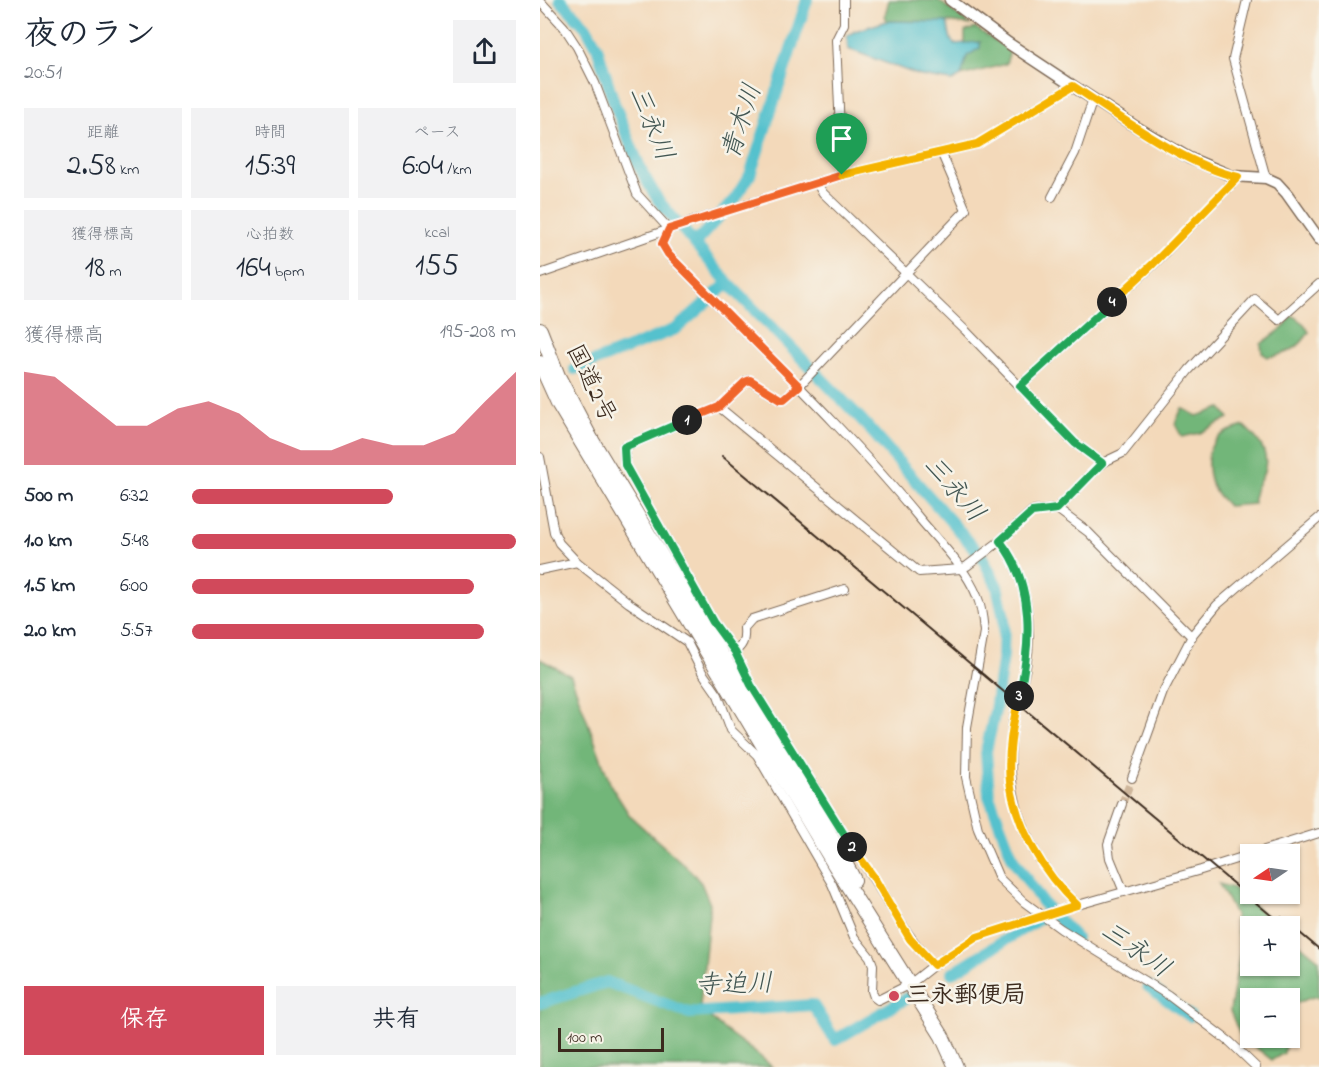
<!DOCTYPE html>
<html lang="ja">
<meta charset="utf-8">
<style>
body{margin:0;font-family:"Indie Flower","Klee One",sans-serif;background:#f2f2f3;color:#1f2937;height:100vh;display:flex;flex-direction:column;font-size:22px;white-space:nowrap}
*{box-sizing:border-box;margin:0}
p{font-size:20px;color:#747a83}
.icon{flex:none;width:33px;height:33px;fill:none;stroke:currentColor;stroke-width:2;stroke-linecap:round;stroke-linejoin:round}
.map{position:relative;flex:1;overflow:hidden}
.side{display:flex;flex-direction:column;background:#fff;width:540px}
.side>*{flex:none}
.needle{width:39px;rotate:257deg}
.buttons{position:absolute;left:700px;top:844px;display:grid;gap:12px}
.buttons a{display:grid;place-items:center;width:60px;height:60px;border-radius:0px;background:#fff;box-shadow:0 2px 4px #0004;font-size:30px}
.scale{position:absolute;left:18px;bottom:15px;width:106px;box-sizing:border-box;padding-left:6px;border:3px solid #3b2a1e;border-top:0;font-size:16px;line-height:21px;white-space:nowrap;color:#3b2a1e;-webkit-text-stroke:4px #f7f3e8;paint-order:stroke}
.pin{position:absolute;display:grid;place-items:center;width:51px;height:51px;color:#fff;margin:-62px -26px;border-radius:50% 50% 50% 0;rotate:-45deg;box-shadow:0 0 6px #0007}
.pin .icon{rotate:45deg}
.km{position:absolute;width:30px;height:30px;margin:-15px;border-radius:50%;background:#222;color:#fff;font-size:16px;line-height:30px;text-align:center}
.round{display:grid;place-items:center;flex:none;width:63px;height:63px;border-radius:0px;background:#f2f2f3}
.overview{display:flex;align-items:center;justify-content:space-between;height:102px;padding:0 24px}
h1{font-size:33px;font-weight:600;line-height:45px}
.stats{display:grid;grid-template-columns:repeat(3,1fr);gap:9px;height:102px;padding:6px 24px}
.stats div{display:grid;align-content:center;border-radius:0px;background:#f2f2f3;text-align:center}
.stats b{font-size:30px;font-weight:600}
.stats small{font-size:16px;font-weight:400}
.stats p{font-size:16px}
.chart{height:168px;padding:12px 24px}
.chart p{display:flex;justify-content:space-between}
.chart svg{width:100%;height:108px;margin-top:6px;fill:#d1495b;opacity:.7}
.primary-button{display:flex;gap:12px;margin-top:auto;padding:12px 24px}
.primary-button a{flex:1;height:69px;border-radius:0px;background:#d1495b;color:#fff;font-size:24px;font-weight:600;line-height:69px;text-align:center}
.primary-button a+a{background:#f2f2f3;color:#1f2937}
ul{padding:0 24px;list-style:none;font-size:20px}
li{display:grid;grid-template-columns:96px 72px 1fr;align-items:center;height:45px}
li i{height:15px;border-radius:8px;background:#d1495b}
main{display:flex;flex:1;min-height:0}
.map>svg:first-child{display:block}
</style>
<main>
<section class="side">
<div class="overview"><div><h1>夜のラン</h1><p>20:51</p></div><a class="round"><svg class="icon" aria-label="share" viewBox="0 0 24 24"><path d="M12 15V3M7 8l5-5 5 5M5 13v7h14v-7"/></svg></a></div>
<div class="stats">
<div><p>距離</p><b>2.58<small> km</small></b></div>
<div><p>時間</p><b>15:39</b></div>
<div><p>ペース</p><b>6:04<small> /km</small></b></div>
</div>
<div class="stats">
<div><p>獲得標高</p><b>18<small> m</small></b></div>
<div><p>心拍数</p><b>164<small> bpm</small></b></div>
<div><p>kcal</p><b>155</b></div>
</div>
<div class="chart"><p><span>獲得標高</span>195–208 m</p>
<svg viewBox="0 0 160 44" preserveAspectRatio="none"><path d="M0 44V6L10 8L20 18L30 28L40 28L50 21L60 18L70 23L80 33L90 38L100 38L110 33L120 36L130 36L140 31L150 18L160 6V44z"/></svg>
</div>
<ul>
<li><b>500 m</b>6:32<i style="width:62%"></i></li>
<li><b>1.0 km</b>5:48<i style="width:100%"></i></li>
<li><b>1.5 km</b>6:00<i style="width:87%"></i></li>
<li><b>2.0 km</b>5:57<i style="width:90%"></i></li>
</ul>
<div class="primary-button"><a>保存</a><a>共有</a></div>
</section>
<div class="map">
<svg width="779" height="1067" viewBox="0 0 779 1067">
<rect width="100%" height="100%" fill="#f7f3e8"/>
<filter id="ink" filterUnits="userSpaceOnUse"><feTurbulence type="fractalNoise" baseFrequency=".0167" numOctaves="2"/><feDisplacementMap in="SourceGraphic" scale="12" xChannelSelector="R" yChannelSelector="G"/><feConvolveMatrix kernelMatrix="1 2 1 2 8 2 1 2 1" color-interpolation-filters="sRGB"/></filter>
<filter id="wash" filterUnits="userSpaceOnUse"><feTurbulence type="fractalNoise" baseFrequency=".008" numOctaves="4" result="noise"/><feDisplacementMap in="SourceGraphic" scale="24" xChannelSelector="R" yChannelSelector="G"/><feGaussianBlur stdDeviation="1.35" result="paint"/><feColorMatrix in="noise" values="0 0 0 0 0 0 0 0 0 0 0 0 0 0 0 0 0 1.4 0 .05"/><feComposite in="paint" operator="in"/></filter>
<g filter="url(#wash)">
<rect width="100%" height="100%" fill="#f3d9ba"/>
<g fill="#72b679" stroke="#56704c" stroke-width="1.5">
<path d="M349,0H398L430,25L407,22L347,21L345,15Z"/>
<path d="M436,28L470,51L466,64L421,76L427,56L440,42L425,44V31Z"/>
<path d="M752,315L764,324L769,332C759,349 747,354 728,357L722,353L721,344L744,327Z"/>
<path d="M642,408L657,416L681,408L689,418L660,433L642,437L635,424Z"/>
<path d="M704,426C716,437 729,450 725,468C722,484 712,484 714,504L688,506C684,501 678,496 675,491C667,478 664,453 675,441C682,432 694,429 704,426Z"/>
<path d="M0,659L31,676L71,786L90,816L150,870L161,883L170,904L160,1006C179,1031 210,1045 232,1067H0Z"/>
<path d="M679,884L693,888L739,927H711V966H750V936L779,960V997H773L753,1004L750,1024V999H711V1038H747L744,1053L732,1060L700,1035L690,1011L700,952L695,914Z"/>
</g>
<path fill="#55c1cd" stroke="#487676" stroke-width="1.5" d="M347,21L407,22L411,40L414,44L440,42V48L427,56L421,76L412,81L381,76L308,49L307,36L315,31Z"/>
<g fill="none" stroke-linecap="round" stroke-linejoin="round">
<g stroke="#55c1cd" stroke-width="12">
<path d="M20,0L46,27L57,47L74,103L93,151L103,174L118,200L188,283L321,419L442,557L457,586L464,618L463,655L455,711L446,751L449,796L473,859L502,902L536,938"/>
<path d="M155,243L195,199L210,175L267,0"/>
<path d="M35,369L136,329L188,283"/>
<path d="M412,973L507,914"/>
<path d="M608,986L650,1016"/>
<path d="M0,1003L67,982L149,1013L273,1005L295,1040L367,998"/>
</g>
</g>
</g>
<g filter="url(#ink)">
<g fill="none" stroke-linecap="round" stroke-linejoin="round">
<path stroke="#ceb69b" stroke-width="8" stroke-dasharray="8 4" stroke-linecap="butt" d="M582,804L592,778"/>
<g stroke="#7b6755" stroke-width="10">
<g id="street">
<path d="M707,0L693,59L726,178"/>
<path d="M0,1L24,27L37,47L55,83L97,194L129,229"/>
<path d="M302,175L296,40L304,24V0"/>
<path d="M277,184L283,193L425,330L535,443L562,463"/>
<path d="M512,197L535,153L553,99"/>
<path d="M129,229L122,244L128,254C213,342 303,425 380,519C400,543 425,567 437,596C442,607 443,621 444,632L427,727L426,777L438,829L459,878L484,902L521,929L628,995L690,1042L716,1067"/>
<path d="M0,274L150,222L302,175L437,144L533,86"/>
<path d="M480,386L613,265L698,177"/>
<path d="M179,407L379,572L421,569L427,566L460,541L492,511L517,509L562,463L583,453L649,370L715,299L739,320L779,284"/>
<path d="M0,457L14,532L19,543L37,562L89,603L147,642L162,672L178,695L191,730L217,755L292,884L314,937L330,957L333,965L332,991L334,997L338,1000L370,984L394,965L437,937L513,912L661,870L779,833"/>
<path d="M517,509L548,532L652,637"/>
<path d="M460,541C486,574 494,626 486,667C482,686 476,705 473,724C462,794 486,856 537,905"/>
<path d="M0,570L37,562"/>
<path d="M192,654C203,646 205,641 204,628L212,619L305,589"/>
<path d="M592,778L623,692L653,634L677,605L779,518"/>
<path d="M582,804L568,844L570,858L584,892"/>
<path d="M394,965C361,932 343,889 315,852L211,685L195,652L173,622L85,465L84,447L179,407L205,382L209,380L241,399H244L259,386L426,210L401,152"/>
</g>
</g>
<g stroke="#7b6755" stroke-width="13">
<path id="secondary" d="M410,0L468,43L533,86L593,125L649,158L692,176L726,178L737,183L747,194L779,239"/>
</g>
<g stroke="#7b6755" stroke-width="16">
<g id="highway">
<path d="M0,330L18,376L51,439L285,825L314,880"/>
<path d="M0,363L19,405L294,864L402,1036L416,1067"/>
</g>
</g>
<use href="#street" stroke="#fff" stroke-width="8"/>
<use href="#secondary" stroke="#fff" stroke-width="10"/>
<use href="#highway" stroke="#fff" stroke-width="14"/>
<g stroke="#3b2a1e" stroke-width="2">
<path d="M182,456L745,927"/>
<path d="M741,917L779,949"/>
</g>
</g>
</g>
<g fill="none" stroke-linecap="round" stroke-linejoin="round" filter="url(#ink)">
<g stroke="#fff" stroke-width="12">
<path id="split-1" d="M147,420L179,407L205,382L210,380L241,399H244L259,386L128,254L122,244L129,229L302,175"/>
</g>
<g stroke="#fff" stroke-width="12">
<path id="split-2" d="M147,420L84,447L85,465L173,622L195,652L211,685L312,847"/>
</g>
<g stroke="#fff" stroke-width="12">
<path id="split-3" d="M312,847L333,876L370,939L394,965L437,937L537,905C503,873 477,829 470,782C467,754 473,723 479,696"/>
</g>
<g stroke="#fff" stroke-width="12">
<path id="split-4" d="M479,696C491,644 495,585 460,541L492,512L517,509L562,463L535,443L480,386L572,302"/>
</g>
<g stroke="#fff" stroke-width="12">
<path id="split-5" d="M302,175L437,144L533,86C579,116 646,166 698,177L613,264L572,302"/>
</g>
<use href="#split-1" stroke="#f0652b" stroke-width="8"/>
<use href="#split-2" stroke="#22a559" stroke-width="8"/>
<use href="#split-3" stroke="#f5b400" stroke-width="8"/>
<use href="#split-4" stroke="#22a559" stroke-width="8"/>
<use href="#split-5" stroke="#f5b400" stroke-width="8"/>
</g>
<circle fill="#d1495b" stroke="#f7f3e8" stroke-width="2" cx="354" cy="996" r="6"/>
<g text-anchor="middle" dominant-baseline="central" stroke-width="5" stroke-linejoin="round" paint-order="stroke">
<g font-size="24" fill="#3b2a1e" stroke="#f7f3e8">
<text transform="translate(50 384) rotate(64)">国道2号</text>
</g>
<g font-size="24" font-weight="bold" fill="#3b2a1e" stroke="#f7f3e8" text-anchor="start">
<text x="366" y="996">三永郵便局</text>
</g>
<g font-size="26" font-style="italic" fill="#435753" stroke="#f7f3e8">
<text transform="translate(203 122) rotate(-72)">青木川</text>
<text transform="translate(110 124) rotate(68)">三永川</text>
<text transform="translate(413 490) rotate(49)">三永川</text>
<text transform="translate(595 951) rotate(35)">三永川</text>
<text transform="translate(194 986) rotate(-2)">寺迫川</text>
</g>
</g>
</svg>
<div class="buttons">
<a><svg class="needle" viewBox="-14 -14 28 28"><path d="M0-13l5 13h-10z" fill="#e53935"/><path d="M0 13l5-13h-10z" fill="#747a83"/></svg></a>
<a>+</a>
<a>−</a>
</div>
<div class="scale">100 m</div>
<div class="pin" style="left:302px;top:175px;background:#1e9e55"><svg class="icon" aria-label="arrive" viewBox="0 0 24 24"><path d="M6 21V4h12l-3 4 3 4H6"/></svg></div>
<b class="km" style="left:147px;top:420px">1</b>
<b class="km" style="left:312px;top:847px">2</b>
<b class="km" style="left:479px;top:696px">3</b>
<b class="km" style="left:572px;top:302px">4</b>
</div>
</main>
